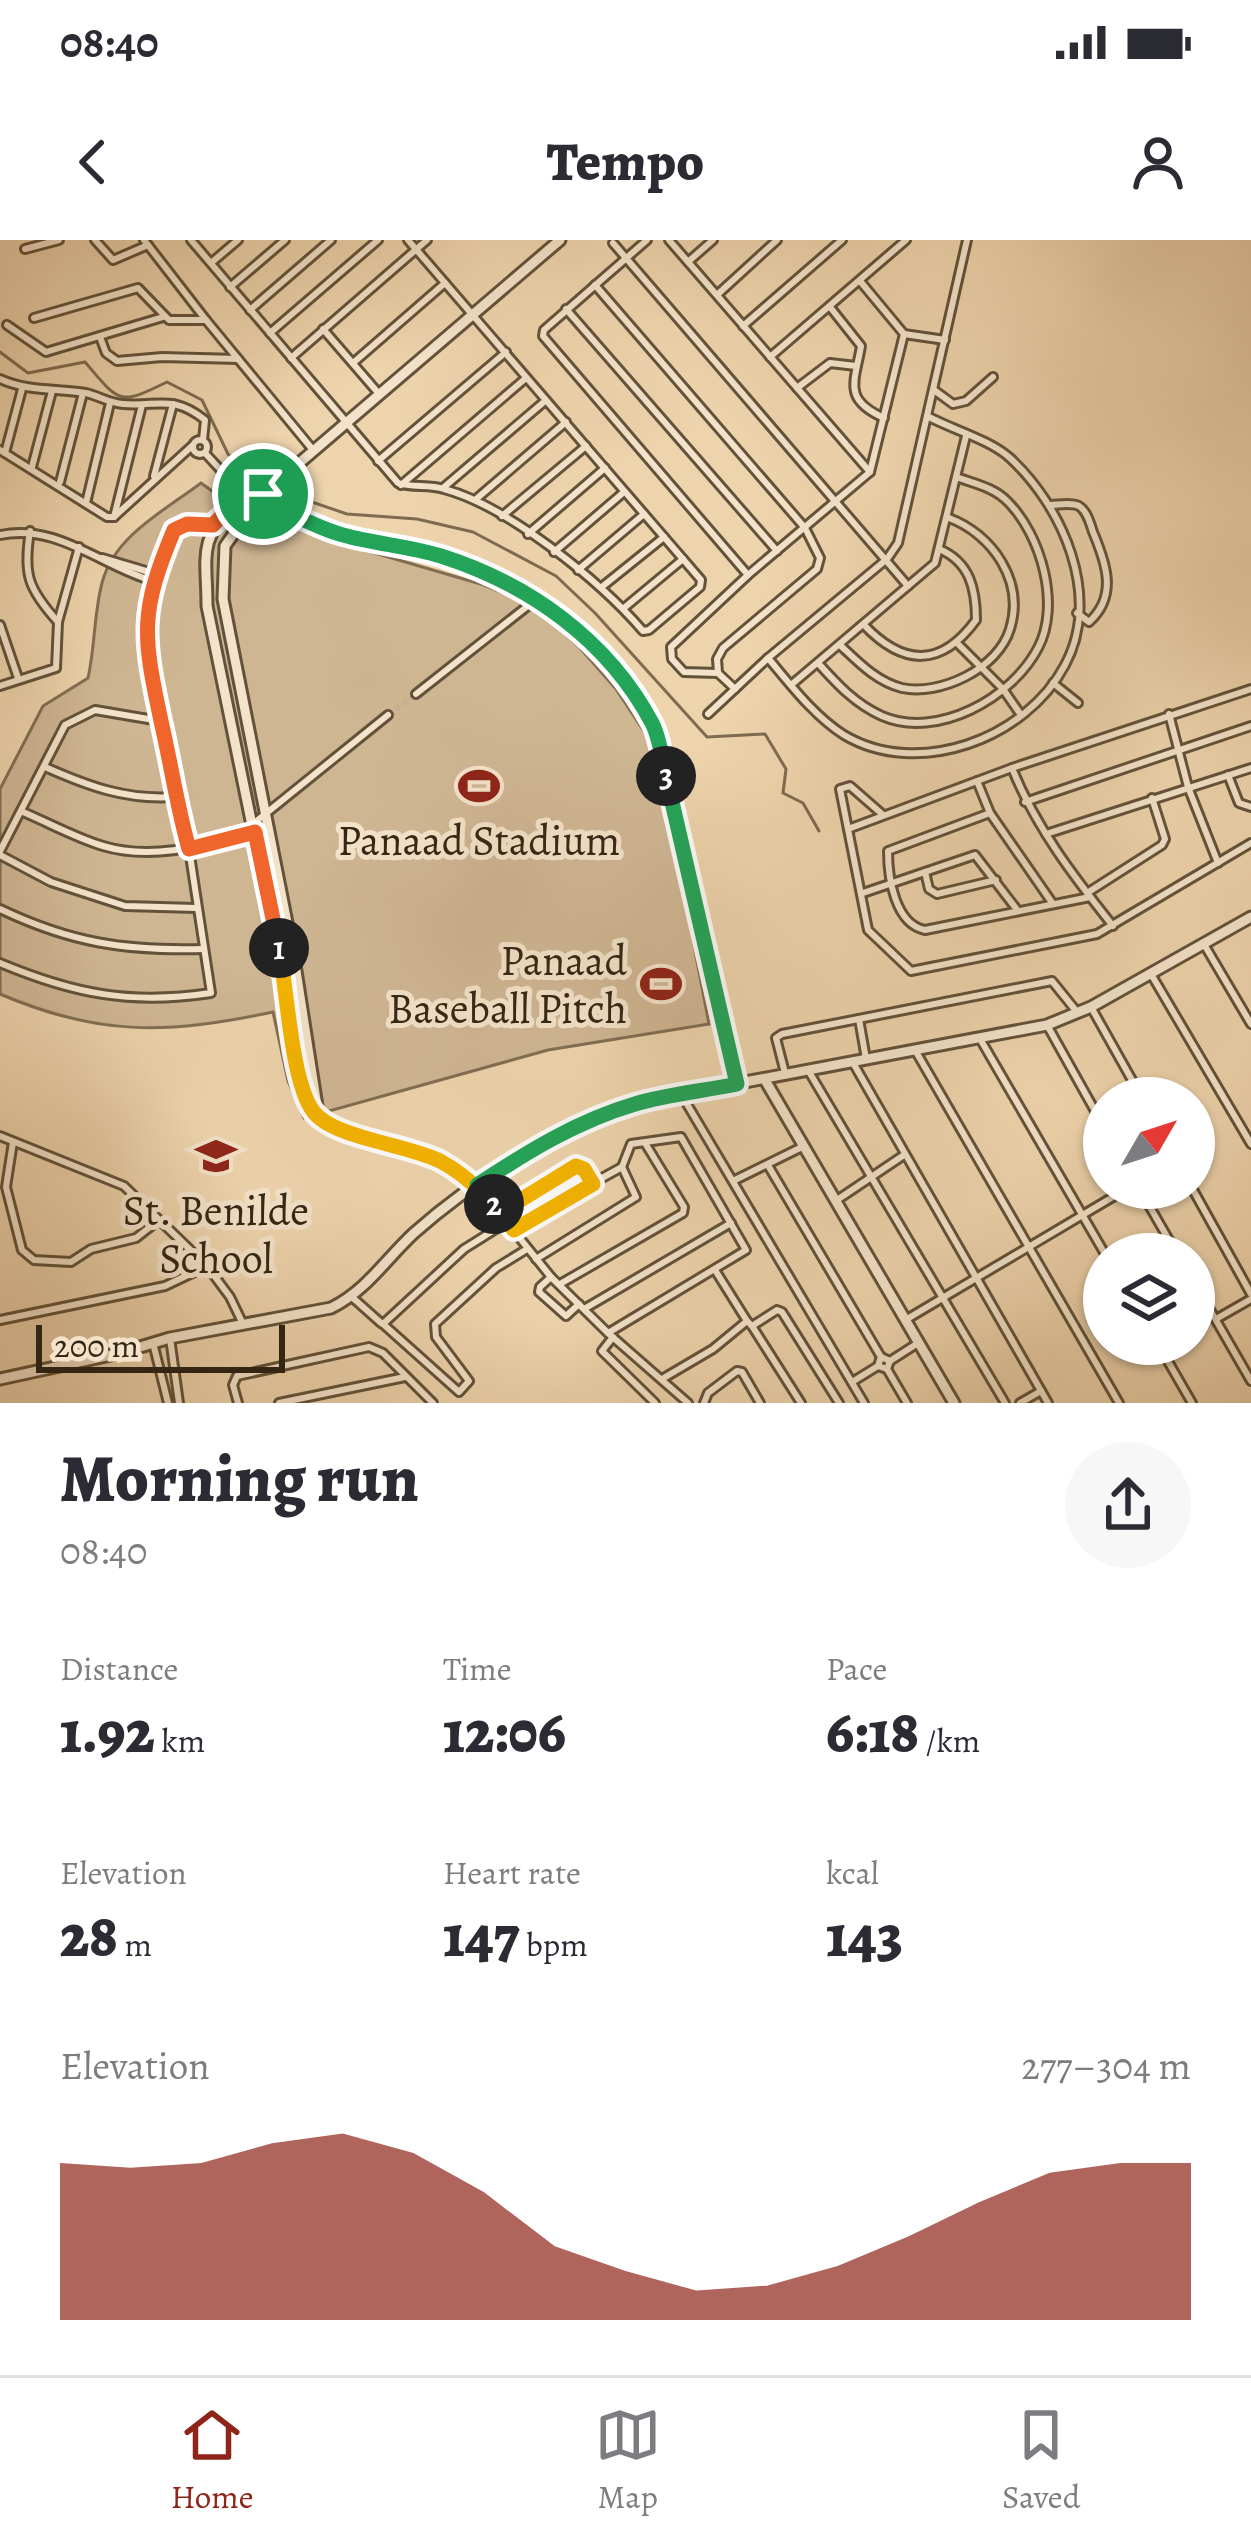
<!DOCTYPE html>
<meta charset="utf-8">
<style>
body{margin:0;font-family:Alegreya,serif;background:#f7f7f7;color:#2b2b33;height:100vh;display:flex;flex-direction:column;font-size:45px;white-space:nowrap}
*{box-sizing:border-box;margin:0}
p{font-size:39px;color:#7c7c81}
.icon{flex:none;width:66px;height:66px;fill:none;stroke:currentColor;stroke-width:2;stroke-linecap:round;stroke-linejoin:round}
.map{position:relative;height:1163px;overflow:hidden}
.sheet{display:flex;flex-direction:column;background:#fff;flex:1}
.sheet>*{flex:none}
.needle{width:78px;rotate:51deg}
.buttons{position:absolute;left:1083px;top:837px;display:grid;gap:24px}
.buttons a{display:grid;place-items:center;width:132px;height:132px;border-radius:50%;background:#fff;box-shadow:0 3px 9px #0004;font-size:60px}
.scale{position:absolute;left:36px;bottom:30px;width:249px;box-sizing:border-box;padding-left:12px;border:6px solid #352613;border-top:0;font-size:33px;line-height:42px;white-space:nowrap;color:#352613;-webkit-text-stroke:9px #f4e3ca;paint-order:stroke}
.pin{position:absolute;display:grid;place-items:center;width:102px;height:102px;color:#fff;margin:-51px;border:6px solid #fff;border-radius:50%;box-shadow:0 3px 12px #0007}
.km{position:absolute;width:60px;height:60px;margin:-30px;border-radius:50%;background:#222;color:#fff;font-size:33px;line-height:60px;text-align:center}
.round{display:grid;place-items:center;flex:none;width:126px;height:126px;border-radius:63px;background:#f7f7f7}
.head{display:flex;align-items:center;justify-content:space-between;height:204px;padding:0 60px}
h1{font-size:66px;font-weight:800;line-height:90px}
.figures{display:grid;grid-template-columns:repeat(3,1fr);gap:18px;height:204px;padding:12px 60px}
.figures div{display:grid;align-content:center}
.figures b{font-size:60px;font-weight:800}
.figures small{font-size:33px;font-weight:400}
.figures p{font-size:33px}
.chart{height:336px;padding:24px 60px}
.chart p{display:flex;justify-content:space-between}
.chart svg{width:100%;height:216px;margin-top:12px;fill:#8f2418;opacity:.7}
.status{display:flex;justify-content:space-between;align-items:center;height:84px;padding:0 60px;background:#fff;direction:ltr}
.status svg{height:33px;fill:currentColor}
header{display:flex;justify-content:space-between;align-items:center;height:156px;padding:0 60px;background:#fff;font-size:54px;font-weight:800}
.tab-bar{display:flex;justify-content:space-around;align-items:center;height:168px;border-top:3px solid #e1e1e2;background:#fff;font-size:33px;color:#7c7c81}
.tab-bar a{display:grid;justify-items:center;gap:6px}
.tab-bar .selected{color:#8f2418}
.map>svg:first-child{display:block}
</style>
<div class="status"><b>08:40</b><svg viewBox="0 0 49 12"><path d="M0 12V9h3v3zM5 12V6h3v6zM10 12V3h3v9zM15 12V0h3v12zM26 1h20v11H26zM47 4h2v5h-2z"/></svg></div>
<header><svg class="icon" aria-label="back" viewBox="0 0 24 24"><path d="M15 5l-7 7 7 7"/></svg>Tempo<svg class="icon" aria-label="person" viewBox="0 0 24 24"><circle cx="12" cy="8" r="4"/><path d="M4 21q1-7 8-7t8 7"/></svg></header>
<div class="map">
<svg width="1251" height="1163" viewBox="0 0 1251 1163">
<rect width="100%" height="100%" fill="#eed4ad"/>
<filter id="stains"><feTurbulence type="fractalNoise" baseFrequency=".00167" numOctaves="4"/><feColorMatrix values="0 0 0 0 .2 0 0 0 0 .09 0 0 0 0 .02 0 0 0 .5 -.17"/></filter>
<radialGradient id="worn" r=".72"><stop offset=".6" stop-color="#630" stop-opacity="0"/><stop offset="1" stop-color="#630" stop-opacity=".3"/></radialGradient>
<path fill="#cfb693" stroke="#826e53" stroke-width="3" d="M201,243L227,262L320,297L484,345L524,362L550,380L580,408L616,449L657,511L709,784L548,810L304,878L288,841L273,772C168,794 100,797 0,754V549L43,466L88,438C95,407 94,373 102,343C114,296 164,271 201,243Z"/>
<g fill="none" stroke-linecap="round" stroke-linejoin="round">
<g stroke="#7e6b50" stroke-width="3">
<path d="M0,112L28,133L85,122C120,163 118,166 167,142L202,160L228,214L254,242L263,245"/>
<path d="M277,250L347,274L417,279L473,292L556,336L595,373L707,497L765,494L786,529L783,553L803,563L819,591"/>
</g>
<path stroke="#c9b18e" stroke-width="6" stroke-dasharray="6 3" stroke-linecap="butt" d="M388,475L416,454"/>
<g stroke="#63523a" stroke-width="12">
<g id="minor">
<path d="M95,0L113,20L148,5"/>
<path d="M144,0L206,80"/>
<path d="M191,0L398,243C412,248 429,244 444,249C508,266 600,341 643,391L649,390L700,347L701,340L408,0"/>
<path d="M647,0L544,90L543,96L748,335"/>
<path d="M669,0L870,232"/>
<path d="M613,3L908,346"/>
<path d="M25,9L59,0"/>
<path d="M689,21L713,0"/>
<path d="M211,23L238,0"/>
<path d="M595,45L805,288L820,318L817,329L723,408L717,419L718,433"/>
<path d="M230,47L285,0"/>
<path d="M718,54L777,0"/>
<path d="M830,67L861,106C855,142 842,159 884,178"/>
<path d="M566,69L777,311"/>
<path d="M250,70L331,0"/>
<path d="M34,78L138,48L169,80H206L313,210"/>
<path d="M7,85L46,112L163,77"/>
<path d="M743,86L842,0"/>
<path d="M323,89L380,155"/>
<path d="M270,93L378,0"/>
<path d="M904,94L945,100"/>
<path d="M100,97L106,113L117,121L162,117L238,119"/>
<path d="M770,117L906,0"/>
<path d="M291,118L427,0"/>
<path d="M353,123L445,43"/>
<path d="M0,139C29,152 56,148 86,153C99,156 109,163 123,164C158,167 172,154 205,180L203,200"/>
<path d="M797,148L830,123L856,126"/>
<path d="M934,150L953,164L966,161L993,137"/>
<circle cx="200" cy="207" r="7"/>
<path d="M0,210L107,277H114L192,206"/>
<path d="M5,213L22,149"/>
<path d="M205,213L241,252"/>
<path d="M378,221L506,112"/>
<path d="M32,227L52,151"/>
<path d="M154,236L173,164"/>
<path d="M60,242L83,153"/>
<path d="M401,245L526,138"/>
<path d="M443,248L545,161"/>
<path d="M475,260L566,182"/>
<path d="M86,263L110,163"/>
<path d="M1050,265C1058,265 1071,262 1079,266C1087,271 1090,283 1093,292C1106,323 1118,356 1089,382L1077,373"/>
<path d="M502,276L586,206"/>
<path d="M114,277L142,165"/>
<path d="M30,291C23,334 28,349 58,382"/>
<path d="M528,294L605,228"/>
<path d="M0,295C57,283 101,326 153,341"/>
<path d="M554,312L624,252"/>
<path d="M102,318L156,334"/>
<path d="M578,330L644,274"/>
<path d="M603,346L664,297"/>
<path d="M624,368L683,319"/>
<path d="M0,385L18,438"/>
<path d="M864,385C903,426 941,428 976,380C976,349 970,322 939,309"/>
<path d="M956,402L1003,449L1021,475"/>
<path d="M841,406C858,422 877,442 902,448C940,456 998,429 1010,389C1025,341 992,294 949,278"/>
<path d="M768,418C790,444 814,476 844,495C918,539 1026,499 1065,425C1102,356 1063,267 1010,218C990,200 954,190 929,177"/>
<path d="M818,423C837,444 855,464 882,476C937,500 1012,458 1038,408C1061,365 1041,295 1008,262C995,248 976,244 959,238"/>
<path d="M1053,443L1078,463"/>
<path d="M791,445L935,323L966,196"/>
<path d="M0,446L56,428L58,382L79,307"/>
<path d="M735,449L718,433L684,432L672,419L671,407L748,335L870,232L904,94L860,41"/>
<path d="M416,454L534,361"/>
<path d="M708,474L768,418L887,319L898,303L967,0"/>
<path d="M1169,474L1188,547L1218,623"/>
<path d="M45,527C88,546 125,560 173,557"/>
<path d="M1012,528C1035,586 1074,637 1113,686"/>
<path d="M1228,535L1239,563L1251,567"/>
<path d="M977,541L990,573L1053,664"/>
<path d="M1025,562L1251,486"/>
<path d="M23,572C49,583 76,598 103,606C153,621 205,605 255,592"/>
<path d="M990,573L888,611C888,638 895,684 925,690L1090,657"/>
<path d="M882,574L850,546L840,549L868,690L911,731L1097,694L1251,603"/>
<path d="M253,584L388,475"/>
<path d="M848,589L1012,528L1251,449"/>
<path d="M1046,594L1251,528"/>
<path d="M0,611L65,485L95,470L160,481"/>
<path d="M0,615L51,642L125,666L196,668"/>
<path d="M925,632L929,649L937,654L996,640"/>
<path d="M863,653L975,615L1018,671"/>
<path d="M1087,653L1162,605L1165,599L1152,558"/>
<path d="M0,669C71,703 125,711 204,709"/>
<path d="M1205,706L1251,784"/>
<path d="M0,723C74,754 131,765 211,753L189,609L174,557L145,402L156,334L174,291L187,284L213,285"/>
<path d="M1151,734L1251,904"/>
<path d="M1091,767L1142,858"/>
<path d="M859,779L866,819"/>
<path d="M1047,785L1104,887"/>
<path d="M979,797L1105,1014"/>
<path d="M915,810L1119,1163"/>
<path d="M852,821L1048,1163"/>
<path d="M808,830L1005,1163"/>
<path d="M785,833L776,798L782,794L1052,741L1077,772"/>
<path d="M681,854L864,1163"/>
<path d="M0,896L124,946L207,1026L230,1057L243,1084"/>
<path d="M13,902L6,947L22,1010L34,1020L71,1022L91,1009L136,998L159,980"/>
<path d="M769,927L881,1117"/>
<path d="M735,940L804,906"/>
<path d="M477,945L551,1037L608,1093"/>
<path d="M1139,948L1177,1014"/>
<path d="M1192,948L1251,1054"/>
<path d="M837,960L904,915"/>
<path d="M501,972L576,926L584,929L593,943L622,927L631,904L681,897L746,1010L608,1093L688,1163"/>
<path d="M507,982L464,1009L383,1084L459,1152L469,1141L436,1097L435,1084L496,1028L527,1009"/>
<path d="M514,990L593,943"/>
<path d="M536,1019L636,957L622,927"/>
<path d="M715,1030L747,1081"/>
<path d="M551,1037L540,1047L539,1052L566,1076L579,1064"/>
<path d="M1194,1042L1251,1141"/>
<path d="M560,1044L683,973L684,967L645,903"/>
<path d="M353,1058L381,1083"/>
<path d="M584,1069L731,983"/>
<path d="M907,1079L1128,948"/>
<path d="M1216,1079L1251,1059"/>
<path d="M0,1080L165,1046L207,1026"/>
<path d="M752,1086L801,1163"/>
<path d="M613,1097L602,1111L655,1163"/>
<path d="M170,1098L179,1163"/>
<path d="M153,1103L168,1163"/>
<path d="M1158,1104L1192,1163"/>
<path d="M890,1121L881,1117L878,1126L887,1129L890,1121L918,1103"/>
<path d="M887,1129L907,1163"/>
<path d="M662,1139L713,1109L747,1081L752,1086L777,1070L782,1072L839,1163"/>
<path d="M852,1142L878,1126"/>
<path d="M238,1163L233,1145L237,1136L369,1107L383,1113L433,1163"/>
<path d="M279,1163L405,1137"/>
<path d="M704,1163L708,1153L737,1131L742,1132L760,1163"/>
<path d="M1020,1163L1041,1151"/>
</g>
</g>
<g stroke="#63523a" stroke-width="15">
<g id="tertiary">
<circle cx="251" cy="264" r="16"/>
<path d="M263,254L560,0"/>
<path d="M267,262L339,294L440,316L509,343L574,387L624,442L654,486L690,626L737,844"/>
<path d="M234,265C197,300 207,318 207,366L310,868C338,898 373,894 408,907C433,916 454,930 477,945"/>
<path d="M244,279L225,306L223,359L294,718L319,879"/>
<path d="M765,840L954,1163"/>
<path d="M0,1139L120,1113L170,1098L331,1068C366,1051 386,1019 414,993C479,935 557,891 639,862L1047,785L1091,767L1251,677"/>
</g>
</g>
<use href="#minor" stroke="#f4e3ca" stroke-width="6"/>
<use href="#tertiary" stroke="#f4e3ca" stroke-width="9"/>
</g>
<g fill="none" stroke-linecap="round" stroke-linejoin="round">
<g stroke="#fff" stroke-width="24">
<path id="split-1" d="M263,254L248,248L213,285L187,284L174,290C139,373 143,396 161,481C171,524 177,566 189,609L255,592L279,708"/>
</g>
<g stroke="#fff" stroke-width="24">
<path id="split-2" d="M279,708C287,748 291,841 313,871C332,898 406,904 440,921C472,938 492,963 514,990L593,944L584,929L576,926L501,972L494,964"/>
</g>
<g stroke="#fff" stroke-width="24">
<path id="split-3" d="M494,964L477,945C527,912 577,881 635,864C668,854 704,851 737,844L666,536"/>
</g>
<g stroke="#fff" stroke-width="24">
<path id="split-4" d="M263,254L267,262C291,273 317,288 343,295C375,304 409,306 441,316C529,344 608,400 652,483C660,498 662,519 666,536"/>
</g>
<use href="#split-1" stroke="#f0652b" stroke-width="15"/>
<use href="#split-2" stroke="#f5b400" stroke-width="15"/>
<use href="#split-3" stroke="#22a559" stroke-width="15"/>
<use href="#split-4" stroke="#22a559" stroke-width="15"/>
</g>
<defs>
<g id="stadium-bare" transform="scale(3.24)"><path d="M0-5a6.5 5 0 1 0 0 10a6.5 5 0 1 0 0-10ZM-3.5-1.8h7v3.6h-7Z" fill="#8f2418" stroke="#f4e3ca" stroke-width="2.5" paint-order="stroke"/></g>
<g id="school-bare" transform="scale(3.24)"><path d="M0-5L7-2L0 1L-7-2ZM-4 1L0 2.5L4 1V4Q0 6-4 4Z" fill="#8f2418" stroke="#f4e3ca" stroke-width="2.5" paint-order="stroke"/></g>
</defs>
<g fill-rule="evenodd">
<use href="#stadium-bare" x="479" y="546"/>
<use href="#stadium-bare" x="661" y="744"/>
<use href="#school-bare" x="216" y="916"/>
</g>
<g text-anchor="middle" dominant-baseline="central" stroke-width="10" stroke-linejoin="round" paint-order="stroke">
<g font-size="42" fill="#352613" stroke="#f4e3ca">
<text x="479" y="600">Panaad Stadium</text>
<text x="627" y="720" text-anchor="end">Panaad<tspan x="627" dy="48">Baseball Pitch</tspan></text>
<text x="216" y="970">St. Benilde<tspan x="216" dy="48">School</tspan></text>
</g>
</g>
<rect width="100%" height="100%" filter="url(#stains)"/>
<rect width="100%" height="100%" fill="url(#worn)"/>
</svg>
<div class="buttons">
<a><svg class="needle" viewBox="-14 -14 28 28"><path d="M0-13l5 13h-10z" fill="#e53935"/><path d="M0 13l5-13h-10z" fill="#7c7c81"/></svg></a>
<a><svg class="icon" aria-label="layers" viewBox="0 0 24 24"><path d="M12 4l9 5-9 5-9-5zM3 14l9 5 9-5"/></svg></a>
</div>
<div class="scale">200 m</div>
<div class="pin" style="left:263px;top:254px;background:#1e9e55"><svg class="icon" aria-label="arrive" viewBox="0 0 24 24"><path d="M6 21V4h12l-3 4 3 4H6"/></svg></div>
<b class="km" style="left:279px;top:708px">1</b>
<b class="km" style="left:494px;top:964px">2</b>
<b class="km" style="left:666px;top:536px">3</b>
</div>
<section class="sheet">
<div class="head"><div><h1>Morning run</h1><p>08:40</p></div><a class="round"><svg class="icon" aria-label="share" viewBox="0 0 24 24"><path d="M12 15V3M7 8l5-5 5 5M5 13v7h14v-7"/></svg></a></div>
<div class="figures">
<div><p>Distance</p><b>1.92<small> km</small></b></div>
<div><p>Time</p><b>12:06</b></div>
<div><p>Pace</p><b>6:18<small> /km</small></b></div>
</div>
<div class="figures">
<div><p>Elevation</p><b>28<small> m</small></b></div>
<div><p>Heart rate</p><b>147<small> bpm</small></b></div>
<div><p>kcal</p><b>143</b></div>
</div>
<div class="chart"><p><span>Elevation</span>277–304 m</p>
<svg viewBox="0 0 160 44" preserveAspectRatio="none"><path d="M0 44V12L10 13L20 12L30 8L40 6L50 10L60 18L70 29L80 34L90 38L100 37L110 33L120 27L130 20L140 14L150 12L160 12V44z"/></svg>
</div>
</section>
<nav class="tab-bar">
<a class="selected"><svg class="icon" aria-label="home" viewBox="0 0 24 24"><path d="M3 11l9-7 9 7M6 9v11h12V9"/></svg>Home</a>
<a><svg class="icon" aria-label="map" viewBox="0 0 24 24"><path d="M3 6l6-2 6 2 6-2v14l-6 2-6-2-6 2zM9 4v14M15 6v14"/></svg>Map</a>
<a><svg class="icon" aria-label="saved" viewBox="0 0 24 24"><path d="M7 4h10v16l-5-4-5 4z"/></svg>Saved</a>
</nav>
